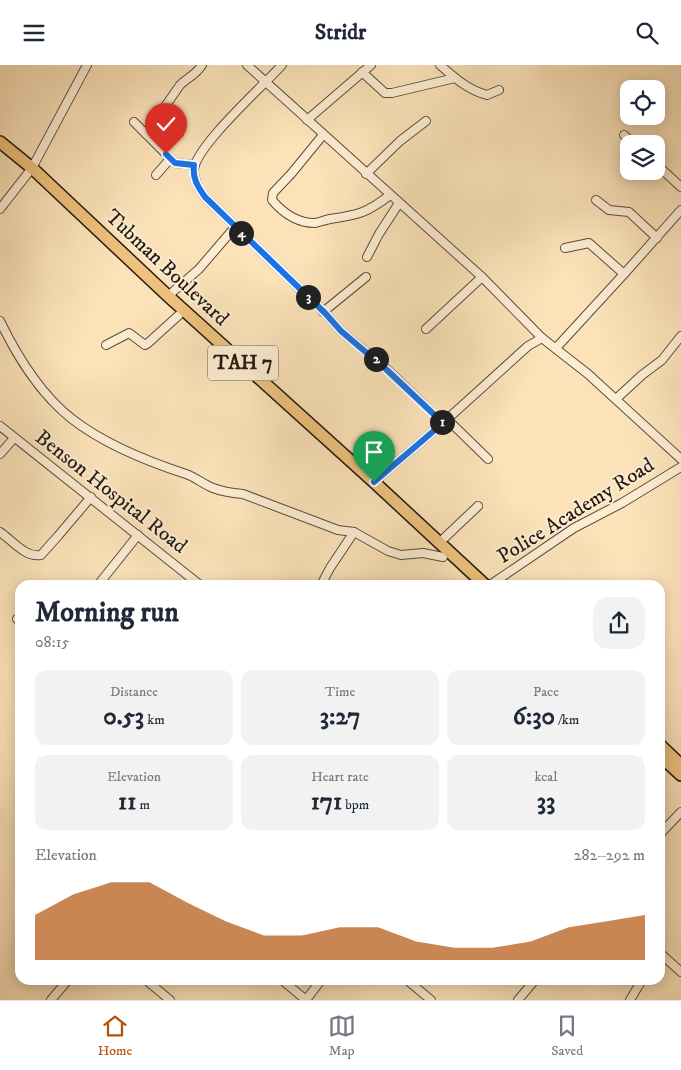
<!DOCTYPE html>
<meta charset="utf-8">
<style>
body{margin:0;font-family:"IM FELL DW Pica",serif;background:#f2f2f3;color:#1f2937;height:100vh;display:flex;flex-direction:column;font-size:19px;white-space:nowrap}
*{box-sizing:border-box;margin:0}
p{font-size:16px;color:#747a83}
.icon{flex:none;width:28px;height:28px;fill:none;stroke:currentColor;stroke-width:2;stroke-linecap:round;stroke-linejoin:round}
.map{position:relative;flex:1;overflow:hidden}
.side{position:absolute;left:15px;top:515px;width:650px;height:405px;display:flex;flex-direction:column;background:#fff;border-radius:15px;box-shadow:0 2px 12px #0003}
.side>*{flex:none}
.fabs{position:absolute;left:620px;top:15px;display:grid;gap:10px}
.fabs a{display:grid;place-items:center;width:45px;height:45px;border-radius:10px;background:#fff;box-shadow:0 2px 12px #0003;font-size:25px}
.pin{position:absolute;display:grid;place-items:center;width:42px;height:42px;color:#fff;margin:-51px -21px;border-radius:50% 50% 50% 0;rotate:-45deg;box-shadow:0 0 5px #0007}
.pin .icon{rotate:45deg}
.km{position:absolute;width:25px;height:25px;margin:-12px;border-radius:50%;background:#222;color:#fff;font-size:14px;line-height:25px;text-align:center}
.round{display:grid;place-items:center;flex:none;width:52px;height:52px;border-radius:15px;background:#f2f2f3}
.head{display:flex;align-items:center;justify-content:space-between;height:85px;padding:0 20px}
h1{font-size:28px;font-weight:800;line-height:38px}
.stats{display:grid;grid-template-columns:repeat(3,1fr);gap:8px;height:85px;padding:5px 20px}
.stats div{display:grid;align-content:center;border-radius:12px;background:#f2f2f3;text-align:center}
.stats b{font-size:25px;font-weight:800}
.stats small{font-size:14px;font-weight:400}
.stats p{font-size:14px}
.chart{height:140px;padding:10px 20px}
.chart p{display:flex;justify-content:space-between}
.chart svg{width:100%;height:90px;margin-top:5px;fill:#b45309;opacity:.7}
header{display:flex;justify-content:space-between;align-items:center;height:65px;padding:0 20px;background:#fff;font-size:22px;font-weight:800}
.tabs{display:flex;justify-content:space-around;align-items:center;height:70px;border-top:1px solid #e0e1e3;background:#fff;font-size:14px;color:#747a83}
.tabs a{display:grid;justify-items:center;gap:2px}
.tabs .on{color:#b45309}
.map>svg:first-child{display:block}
</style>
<header><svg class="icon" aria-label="menu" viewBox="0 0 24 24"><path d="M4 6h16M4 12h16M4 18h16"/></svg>Stridr<svg class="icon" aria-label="search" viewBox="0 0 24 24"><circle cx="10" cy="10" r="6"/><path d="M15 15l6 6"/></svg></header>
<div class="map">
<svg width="681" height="935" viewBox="0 0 681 935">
<rect width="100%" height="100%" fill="#fbe2b9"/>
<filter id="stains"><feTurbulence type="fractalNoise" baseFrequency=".004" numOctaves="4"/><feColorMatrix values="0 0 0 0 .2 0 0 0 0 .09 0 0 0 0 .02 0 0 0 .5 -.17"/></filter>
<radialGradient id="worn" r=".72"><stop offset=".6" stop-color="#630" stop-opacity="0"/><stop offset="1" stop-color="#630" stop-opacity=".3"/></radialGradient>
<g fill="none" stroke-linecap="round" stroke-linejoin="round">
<g stroke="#5a4d3b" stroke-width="10">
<g id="minor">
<path d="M247,0L482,212L542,273L588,309L681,394"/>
<path d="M282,0C263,21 197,80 194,104C193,114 199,124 205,132L325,248L341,266L389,306L443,358"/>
<path d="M440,0C455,13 468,25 487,30L499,25"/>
<path d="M362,7L385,28H392L455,13"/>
<path d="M307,55L371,0"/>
<path d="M134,57L175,98L195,100"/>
<path d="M146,69L180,20C187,13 196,10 202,0"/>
<path d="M323,70L291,109L273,128L272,135C283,148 297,158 315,158C320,157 325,155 330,154C358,150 367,148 390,130"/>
<path d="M624,70L634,79"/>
<path d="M656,99L681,122"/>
<path d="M366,109L400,76L426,56"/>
<path d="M156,110L170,94"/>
<path d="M596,135L609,145L629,147L657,173"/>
<path d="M0,144L32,103L87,0"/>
<path d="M565,183L589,178L624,209"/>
<path d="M367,192L379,169L399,138"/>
<path d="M168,231L199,204L235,162"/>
<path d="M323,247L366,212"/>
<path d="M0,256C18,293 40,329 72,354C103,378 149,397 186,409C195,412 203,419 213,423C223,427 232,428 243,429L338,465L354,467L388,486L401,490L423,488L443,492"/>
<path d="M426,264L482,212"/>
<path d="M106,280L129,268L145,280L147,279L179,250"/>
<path d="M556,283L624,209L681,145"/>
<path d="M616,334L642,310L662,295L681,271"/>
<path d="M447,354L488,394"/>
<path d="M0,361L200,520"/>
<path d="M0,389L14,373"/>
<path d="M374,417L443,358L528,281L542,273"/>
<path d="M0,467C12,475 25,493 41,490L58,471L91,432"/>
<path d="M439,478L478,441"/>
<path d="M98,520L138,470"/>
<path d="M321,520L330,503L354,467"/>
<path d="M490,520L574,463L622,438L681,402"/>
<path d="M17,554L20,556"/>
<path d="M20,727V728"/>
<path d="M660,769L681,747"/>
<path d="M660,888L681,907"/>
<path d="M146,915L170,935"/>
<path d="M282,915L306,935"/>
<path d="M407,915L431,935"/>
<path d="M51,935L68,915"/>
<path d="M306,935L321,915"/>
<path d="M518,935L535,915"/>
<path d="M630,935L642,915"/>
</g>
</g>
<g stroke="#241b11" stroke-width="14">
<g id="highway">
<path d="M0,77L32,103L168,231L374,417L485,520"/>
<path d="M660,680L681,700"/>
<path d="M667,697L681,710"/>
</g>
</g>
<use href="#minor" stroke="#fcecd2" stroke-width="8"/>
<use href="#highway" stroke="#eec17c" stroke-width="11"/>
</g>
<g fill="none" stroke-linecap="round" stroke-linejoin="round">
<g stroke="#fff" stroke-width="10">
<path id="route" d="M166,89L175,98L194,100C192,113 198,122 205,132L325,248L341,266L388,306L443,358L374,417"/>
</g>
<use href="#route" stroke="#1a73e8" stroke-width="6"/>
</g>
<g text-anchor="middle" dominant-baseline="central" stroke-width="4" stroke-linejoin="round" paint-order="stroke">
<rect fill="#fcecd2" stroke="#655a4b" stroke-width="1" x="208" y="280.5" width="70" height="35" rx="4"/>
<g font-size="20" font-weight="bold" fill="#241b11">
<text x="243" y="298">TAH 7</text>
</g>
<g font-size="21" fill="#241b11" stroke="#fcecd2">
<text transform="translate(167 203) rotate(43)">Tubman Boulevard</text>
<text transform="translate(111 427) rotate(38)">Benson Hospital Road</text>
<text transform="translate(576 446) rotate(-32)">Police Academy Road</text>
</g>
</g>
<rect width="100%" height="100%" filter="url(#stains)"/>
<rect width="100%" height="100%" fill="url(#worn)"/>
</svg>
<div class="fabs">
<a><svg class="icon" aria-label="locate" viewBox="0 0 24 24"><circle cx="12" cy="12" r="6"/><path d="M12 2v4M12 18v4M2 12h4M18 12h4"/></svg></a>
<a><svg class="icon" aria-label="layers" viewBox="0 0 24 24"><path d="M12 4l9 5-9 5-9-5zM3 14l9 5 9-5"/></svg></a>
</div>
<div class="pin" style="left:374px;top:417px;background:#1e9e55"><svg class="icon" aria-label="arrive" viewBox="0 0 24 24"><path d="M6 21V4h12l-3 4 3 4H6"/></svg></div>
<div class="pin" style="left:166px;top:89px;background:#d93025"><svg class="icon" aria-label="check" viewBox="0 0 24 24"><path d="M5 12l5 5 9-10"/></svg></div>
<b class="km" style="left:442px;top:357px">1</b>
<b class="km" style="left:376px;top:294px">2</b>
<b class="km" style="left:308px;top:232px">3</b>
<b class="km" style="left:241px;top:168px">4</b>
<section class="side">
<div class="head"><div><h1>Morning run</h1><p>08:15</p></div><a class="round"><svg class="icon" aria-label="share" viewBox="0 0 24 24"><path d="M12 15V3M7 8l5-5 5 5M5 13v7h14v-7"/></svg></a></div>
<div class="stats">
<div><p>Distance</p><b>0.53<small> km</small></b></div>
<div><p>Time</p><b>3:27</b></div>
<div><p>Pace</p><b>6:30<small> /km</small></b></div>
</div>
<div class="stats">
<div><p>Elevation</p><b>11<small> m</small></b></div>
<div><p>Heart rate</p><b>171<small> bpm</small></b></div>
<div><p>kcal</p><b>33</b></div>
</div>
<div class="chart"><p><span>Elevation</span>282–292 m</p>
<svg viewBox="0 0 160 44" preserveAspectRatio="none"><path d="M0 44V22L10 12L20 6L30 6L40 16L50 25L60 32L70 32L80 28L90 28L100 35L110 38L120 38L130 35L140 28L150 25L160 22V44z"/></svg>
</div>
</section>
</div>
<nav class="tabs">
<a class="on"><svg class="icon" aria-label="home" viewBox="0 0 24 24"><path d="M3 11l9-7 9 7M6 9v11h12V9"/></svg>Home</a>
<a><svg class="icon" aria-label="map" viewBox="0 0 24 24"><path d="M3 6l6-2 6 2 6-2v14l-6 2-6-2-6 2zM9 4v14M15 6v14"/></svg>Map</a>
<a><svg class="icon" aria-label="saved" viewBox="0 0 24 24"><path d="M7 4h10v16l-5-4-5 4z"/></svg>Saved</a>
</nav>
